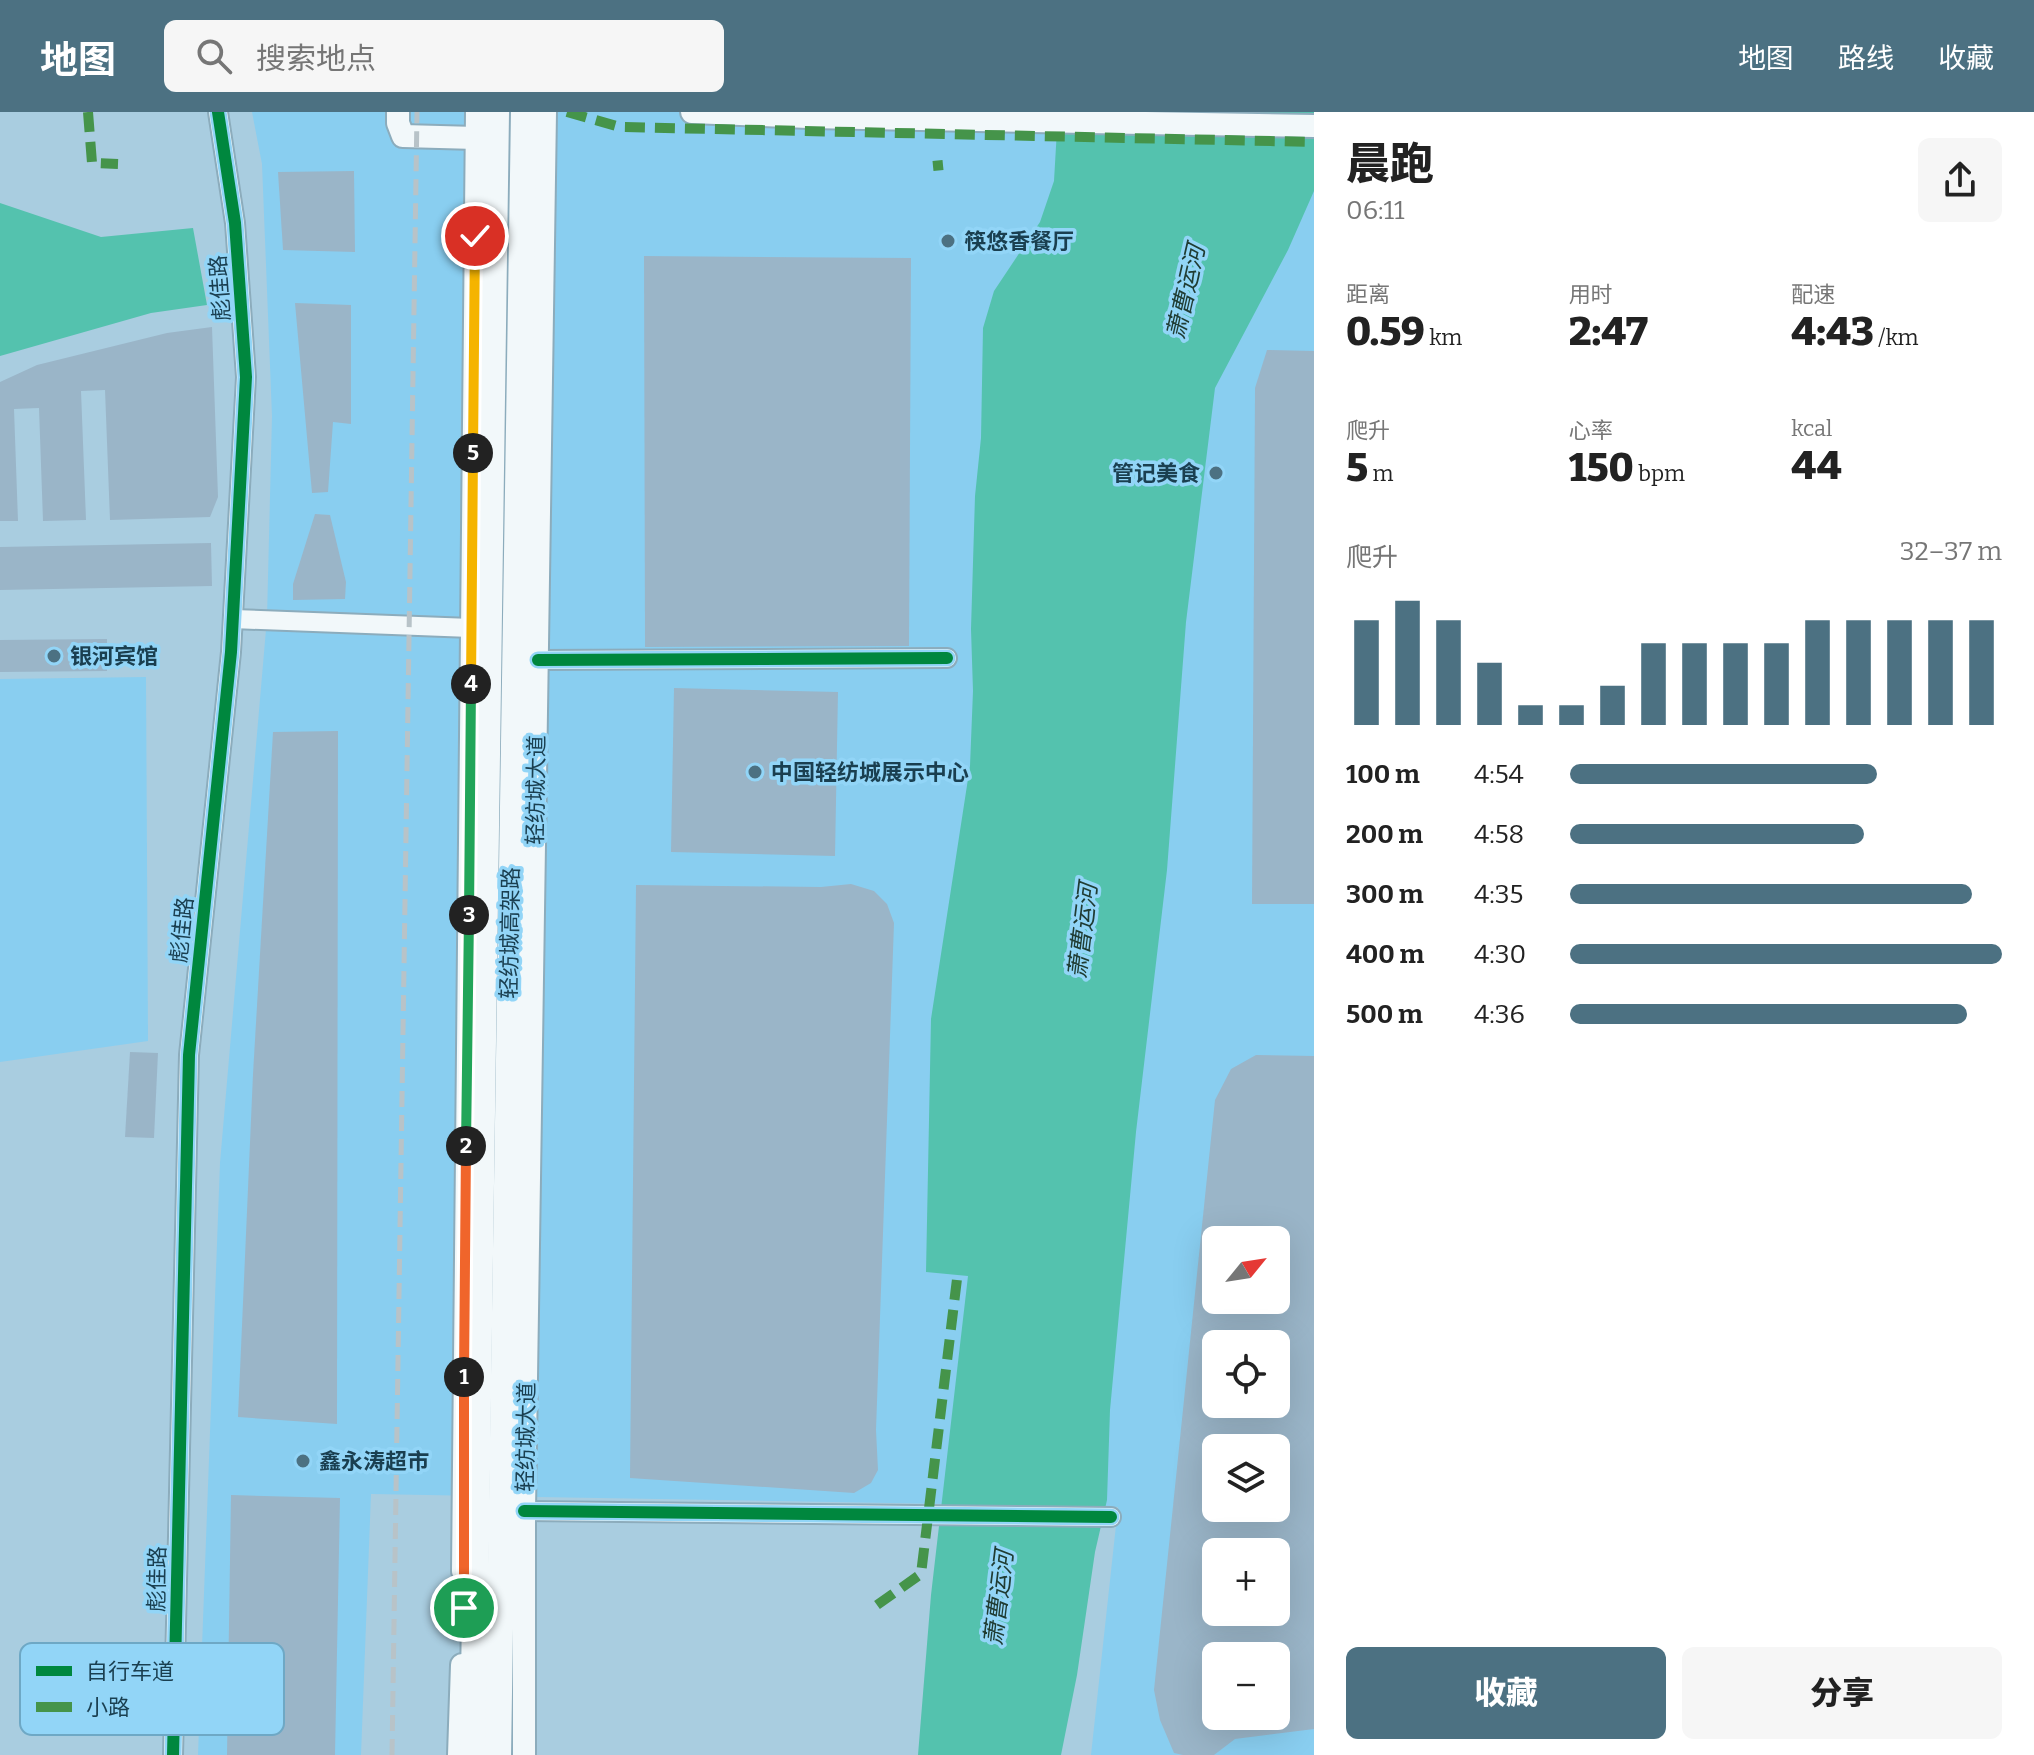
<!DOCTYPE html>
<html lang="zh">
<meta charset="utf-8">
<style>
body{margin:0;font-family:Bitter,"Noto Sans SC",serif;background:#f6f6f6;color:#222;height:100vh;display:flex;flex-direction:column;font-size:30px;white-space:nowrap}
*{box-sizing:border-box;margin:0}
p{font-size:26px;color:#767676}
.icon{flex:none;width:44px;height:44px;fill:none;stroke:currentColor;stroke-width:2;stroke-linecap:round;stroke-linejoin:round}
.map{position:relative;flex:1;overflow:hidden}
.details{display:flex;flex-direction:column;background:#fff;width:720px}
.details>*{flex:none}
.needle{width:52px;rotate:60deg}
.buttons{position:absolute;left:1202px;top:1114px;display:grid;gap:16px}
.buttons a{display:grid;place-items:center;width:88px;height:88px;border-radius:12px;background:#fff;box-shadow:0 8px 32px #0002;font-size:40px}
.pin{position:absolute;display:grid;place-items:center;width:68px;height:68px;color:#fff;margin:-34px;border:4px solid #fff;border-radius:50%;box-shadow:0 2px 8px #0007}
.km{position:absolute;width:40px;height:40px;margin:-20px;border-radius:50%;background:#222;color:#fff;font-size:22px;line-height:40px;text-align:center}
.round{display:grid;place-items:center;flex:none;width:84px;height:84px;border-radius:12px;background:#f6f6f6}
.summary{display:flex;align-items:center;justify-content:space-between;height:136px;padding:0 32px}
h1{font-size:44px;font-weight:800;line-height:60px}
.figures{display:grid;grid-template-columns:repeat(3,1fr);gap:12px;height:136px;padding:8px 32px}
.figures div{display:grid;align-content:center}
.figures b{font-size:40px;font-weight:800}
.figures small{font-size:22px;font-weight:400}
.figures p{font-size:22px}
.chart{height:224px;padding:16px 32px}
.chart p{display:flex;justify-content:space-between}
.chart svg{width:100%;height:144px;margin-top:8px;stroke:#4c7182;stroke-width:6}
.primary-button{display:flex;gap:16px;margin-top:auto;padding:16px 32px}
.primary-button a{flex:1;height:92px;border-radius:12px;background:#4c7182;color:#fff;font-size:32px;font-weight:800;line-height:92px;text-align:center}
.primary-button a+a{background:#f6f6f6;color:#222}
ul{padding:0 32px;list-style:none;font-size:26px}
li{display:grid;grid-template-columns:128px 96px 1fr;align-items:center;height:60px}
li i{height:20px;border-radius:10px;background:#4c7182}
header{display:flex;align-items:center;gap:48px;box-sizing:border-box;height:112px;padding:0 40px;background:#4c7182;color:#fff}
header strong{font-size:38px}
nav{display:flex;gap:44px;margin-inline-start:auto;font-size:28px}
.search{width:560px;height:72px;background:#f6f6f6;display:flex;align-items:center;gap:20px;box-sizing:border-box;padding:0 28px;border-radius:12px;color:#767676;font-size:30px}
main{display:flex;flex:1;min-height:0}
.map>svg:first-child{display:block}
</style>
<header>
<strong>地图</strong>
<div class="search"><svg class="icon" aria-label="search" viewBox="0 0 24 24"><circle cx="10" cy="10" r="6"/><path d="M15 15l6 6"/></svg>搜索地点</div>
<nav><a>地图</a><a>路线</a><a>收藏</a></nav>
</header>
<main>
<div class="map">
<svg width="1314" height="1643" viewBox="0 0 1314 1643">
<rect width="100%" height="100%" fill="#a9cde0"/>
<g fill="#89cef0" fill-rule="evenodd">
<path d="M252,0H1314V1643H1091L1118,1395L371,1382L361,1643H198L220,1051L267,506L272,304L262,52ZM1216,1128H1276V1188H1216ZM1216,1232H1276V1292H1216ZM1216,1336H1276V1396H1216ZM1216,1440H1276V1500H1216ZM1216,1544H1276V1604H1216Z"/>
<path d="M146,565L148,929L0,950V567Z"/>
</g>
<g fill="#54c2ae">
<path d="M1058,0H1314V79L1288,138L1215,276L1186,510L1167,758L1136,1020L1110,1298L1107,1388L1095,1440L1077,1563L1061,1643H918L931,1483L968,1164L926,1160L931,907L970,654L973,579L971,517L975,384L981,326L983,216L994,179L1040,110L1054,69Z"/>
<path d="M0,91L101,125L193,116L207,193L151,201L0,244Z"/>
</g>
<g fill="#9ab5c8" fill-rule="evenodd">
<path d="M354,59L355,140L283,138L278,60Z"/>
<path d="M644,144L911,146L909,534L645,535Z"/>
<path d="M295,191L351,193V312L333,310L328,380L312,381Z"/>
<path d="M212,215L218,385L210,405L110,408L105,278L81,279L86,408L43,409L39,296L14,297L18,409H0V270L37,253L167,221Z"/>
<path d="M1267,238L1314,239V792H1252L1255,276Z"/>
<path d="M315,402L330,403L346,470L345,487L293,488V472Z"/>
<path d="M211,431L212,474L0,478V435Z"/>
<path d="M107,527V559L0,560V528Z"/>
<path d="M674,576L838,580L835,744L671,740Z"/>
<path d="M338,619L337,1312L238,1305L253,962L273,620Z"/>
<path d="M851,772L874,779L887,792L894,811L876,1318L878,1358L871,1371L854,1381L630,1366L636,773L821,775Z"/>
<path d="M130,940L158,941L154,1026L125,1025Z"/>
<path d="M1256,943L1314,944V1617L1235,1627L1214,1643H1183L1174,1641L1160,1608L1154,1578L1215,988L1231,957ZM1216,1128H1276V1188H1216ZM1216,1232H1276V1292H1216ZM1216,1336H1276V1396H1216ZM1216,1440H1276V1500H1216ZM1216,1544H1276V1604H1216Z"/>
<path d="M231,1383L340,1386L335,1643H227Z"/>
</g>
<g fill="none" stroke-linecap="round" stroke-linejoin="round">
<g stroke="#8cacbc" stroke-width="22">
<g id="minor">
<path d="M233,507L471,516"/>
<path d="M538,548L947,546"/>
<path d="M524,1399L1111,1405"/>
<path d="M173,1643L189,943L231,540L246,265L235,111L218,0"/>
</g>
</g>
<g stroke="#8cacbc" stroke-width="26">
<g id="major">
<path d="M398,0V11L403,24L476,26"/>
<path d="M692,0L808,5L1314,14"/>
<path d="M463,1459L477,0"/>
<path d="M459,1643L462,1553"/>
<path d="M524,1643V1399L545,0"/>
</g>
</g>
<g stroke="#8cacbc" stroke-width="30">
<g id="highway">
<path d="M473,1643L496,0"/>
<path d="M498,1643L524,0"/>
</g>
</g>
<use href="#minor" stroke="#f2f8fa" stroke-width="18"/>
<use href="#major" stroke="#f2f8fa" stroke-width="22"/>
<use href="#highway" stroke="#f2f8fa" stroke-width="26"/>
<path stroke="#b8c3c8" stroke-width="5" stroke-dasharray="16 8" stroke-linecap="butt" d="M392,1643L417,0"/>
<g stroke="#45944a" stroke-width="10" stroke-dasharray="20 10" stroke-linecap="butt">
<path d="M88,0L92,51L118,52"/>
<path d="M567,0L620,15L1314,30"/>
<path d="M933,54L943,53"/>
<path d="M877,1493L921,1462L957,1167"/>
</g>
<g stroke="#92d5f7" stroke-width="17">
<g id="cycleway">
<path d="M538,548L947,546"/>
<path d="M524,1399L1111,1405"/>
<path d="M173,1643L189,943L231,540L246,265L235,111L218,0"/>
</g>
</g>
<use href="#cycleway" stroke="#00873e" stroke-width="12"/>
</g>
<g fill="none" stroke-linecap="round" stroke-linejoin="round">
<g stroke="#fff" stroke-width="16">
<path id="split-1" d="M464,1265V1496"/>
</g>
<g stroke="#fff" stroke-width="16">
<path id="split-2" d="M464,1265L466,1034"/>
</g>
<g stroke="#fff" stroke-width="16">
<path id="split-3" d="M466,1034L469,803"/>
</g>
<g stroke="#fff" stroke-width="16">
<path id="split-4" d="M469,803L471,572"/>
</g>
<g stroke="#fff" stroke-width="16">
<path id="split-5" d="M471,572L473,341"/>
</g>
<g stroke="#fff" stroke-width="16">
<path id="split-6" d="M473,341L475,124"/>
</g>
<use href="#split-1" stroke="#f0652b" stroke-width="10"/>
<use href="#split-2" stroke="#f0652b" stroke-width="10"/>
<use href="#split-3" stroke="#22a559" stroke-width="10"/>
<use href="#split-4" stroke="#22a559" stroke-width="10"/>
<use href="#split-5" stroke="#f5b400" stroke-width="10"/>
<use href="#split-6" stroke="#f5b400" stroke-width="10"/>
</g>
<g fill="#4c7182" stroke="#92d5f7" stroke-width="3">
<circle cx="948" cy="129" r="8"/>
<circle cx="1216" cy="361" r="8"/>
<circle cx="54" cy="544" r="8"/>
<circle cx="755" cy="660" r="8"/>
<circle cx="303" cy="1349" r="8"/>
</g>
<g text-anchor="middle" dominant-baseline="central" stroke-width="7" stroke-linejoin="round" paint-order="stroke">
<g font-size="22" font-weight="bold" fill="#1a3f50" stroke="#92d5f7" text-anchor="start">
<text x="964" y="129">筷悠香餐厅</text>
<text x="1200" y="361" text-anchor="end">管记美食</text>
<text x="70" y="544">银河宾馆</text>
<text x="771" y="660">中国轻纺城展示中心</text>
<text x="319" y="1349">鑫永涛超市</text>
</g>
<g font-size="22" fill="#1a3f50" stroke="#92d5f7">
<text transform="translate(220 176) rotate(-94)">彪佳路</text>
<text transform="translate(536 678) rotate(-89)">轻纺城大道</text>
<text transform="translate(182 818) rotate(-84)">彪佳路</text>
<text transform="translate(510 821) rotate(-89)">轻纺城高架路</text>
<text transform="translate(526 1325) rotate(-89)">轻纺城大道</text>
<text transform="translate(157 1467) rotate(-89)">彪佳路</text>
</g>
<g font-size="24" font-style="italic" fill="#203c33" stroke="#92d5f7">
<text transform="translate(1186 180) rotate(-77)">萧曹运河</text>
<text transform="translate(1083 819) rotate(-83)">萧曹运河</text>
<text transform="translate(999 1486) rotate(-83)">萧曹运河</text>
</g>
</g>
<rect x="20" y="1531" width="264" height="92" rx="12" fill="#92d5f7" stroke="#6ea8c5" stroke-width="2"/>
<rect x="36" y="1554" width="36" height="10" fill="#00873e"/>
<rect x="36" y="1590" width="36" height="10" fill="#45944a"/>
<g font-size="22" fill="#1a3f50">
<text x="86" y="1567">自行车道</text>
<text x="86" y="1603">小路</text>
</g>
</svg>
<div class="buttons">
<a><svg class="needle" viewBox="-14 -14 28 28"><path d="M0-13l5 13h-10z" fill="#e53935"/><path d="M0 13l5-13h-10z" fill="#767676"/></svg></a>
<a><svg class="icon" aria-label="locate" viewBox="0 0 24 24"><circle cx="12" cy="12" r="6"/><path d="M12 2v4M12 18v4M2 12h4M18 12h4"/></svg></a>
<a><svg class="icon" aria-label="layers" viewBox="0 0 24 24"><path d="M12 4l9 5-9 5-9-5zM3 14l9 5 9-5"/></svg></a>
<a>+</a>
<a>−</a>
</div>
<div class="pin" style="left:464px;top:1496px;background:#1e9e55"><svg class="icon" aria-label="arrive" viewBox="0 0 24 24"><path d="M6 21V4h12l-3 4 3 4H6"/></svg></div>
<div class="pin" style="left:475px;top:124px;background:#d93025"><svg class="icon" aria-label="check" viewBox="0 0 24 24"><path d="M5 12l5 5 9-10"/></svg></div>
<b class="km" style="left:464px;top:1265px">1</b>
<b class="km" style="left:466px;top:1034px">2</b>
<b class="km" style="left:469px;top:803px">3</b>
<b class="km" style="left:471px;top:572px">4</b>
<b class="km" style="left:473px;top:341px">5</b>
</div>
<section class="details">
<div class="summary"><div><h1>晨跑</h1><p>06:11</p></div><a class="round"><svg class="icon" aria-label="share" viewBox="0 0 24 24"><path d="M12 15V3M7 8l5-5 5 5M5 13v7h14v-7"/></svg></a></div>
<div class="figures">
<div><p>距离</p><b>0.59<small> km</small></b></div>
<div><p>用时</p><b>2:47</b></div>
<div><p>配速</p><b>4:43<small> /km</small></b></div>
</div>
<div class="figures">
<div><p>爬升</p><b>5<small> m</small></b></div>
<div><p>心率</p><b>150<small> bpm</small></b></div>
<div><p>kcal</p><b>44</b></div>
</div>
<div class="chart"><p><span>爬升</span>32–37 m</p>
<svg viewBox="0 0 160 44" preserveAspectRatio="none"><path d="M5 44V12M15 44V6M25 44V12M35 44V25M45 44V38M55 44V38M65 44V32M75 44V19M85 44V19M95 44V19M105 44V19M115 44V12M125 44V12M135 44V12M145 44V12M155 44V12"/></svg>
</div>
<ul>
<li><b>100 m</b>4:54<i style="width:71%"></i></li>
<li><b>200 m</b>4:58<i style="width:68%"></i></li>
<li><b>300 m</b>4:35<i style="width:93%"></i></li>
<li><b>400 m</b>4:30<i style="width:100%"></i></li>
<li><b>500 m</b>4:36<i style="width:92%"></i></li>
</ul>
<div class="primary-button"><a>收藏</a><a>分享</a></div>
</section>
</main>
